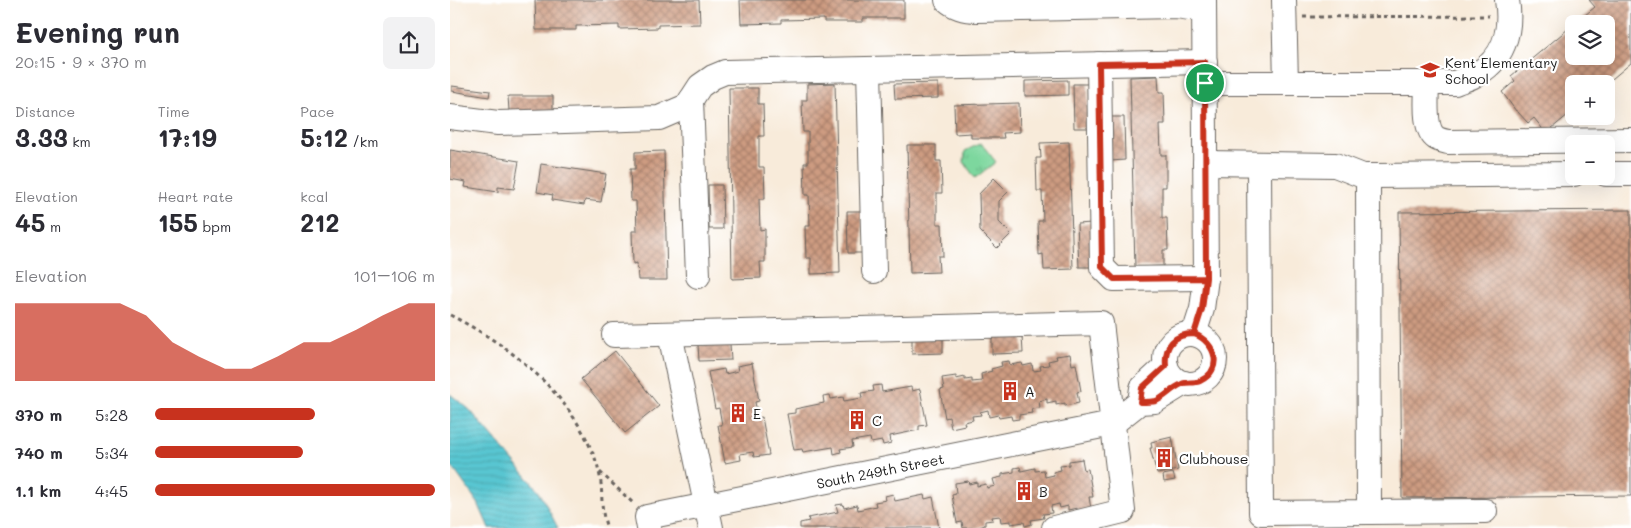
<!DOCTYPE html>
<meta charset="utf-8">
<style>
body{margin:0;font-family:Mali,sans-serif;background:#f2f2f3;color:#2b2b33;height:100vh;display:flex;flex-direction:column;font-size:19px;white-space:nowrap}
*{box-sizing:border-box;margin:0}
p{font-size:16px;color:#7c7c81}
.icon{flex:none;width:28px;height:28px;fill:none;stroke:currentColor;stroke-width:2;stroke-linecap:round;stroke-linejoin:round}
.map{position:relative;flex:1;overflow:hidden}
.drawer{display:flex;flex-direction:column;background:#fff;width:450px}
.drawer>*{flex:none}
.controls{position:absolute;left:1115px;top:15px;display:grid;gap:10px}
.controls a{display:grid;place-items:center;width:50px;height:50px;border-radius:8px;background:#fff;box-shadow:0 5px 20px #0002;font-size:25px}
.pin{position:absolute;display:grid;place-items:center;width:42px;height:42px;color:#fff;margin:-21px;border:2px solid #fff;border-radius:50%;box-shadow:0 1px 5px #0007}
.round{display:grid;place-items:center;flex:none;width:52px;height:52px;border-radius:8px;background:#f2f2f3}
.summary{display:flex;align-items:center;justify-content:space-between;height:85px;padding:0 15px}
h1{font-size:28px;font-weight:800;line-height:38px}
.figures{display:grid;grid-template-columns:repeat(3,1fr);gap:8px;height:85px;padding:5px 15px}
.figures div{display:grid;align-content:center}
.figures b{font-size:25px;font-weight:800}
.figures small{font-size:14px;font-weight:400}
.figures p{font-size:14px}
.chart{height:140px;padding:10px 15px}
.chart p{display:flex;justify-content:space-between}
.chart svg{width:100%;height:90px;margin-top:5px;fill:#c8321e;opacity:.7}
ul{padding:0 15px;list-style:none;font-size:16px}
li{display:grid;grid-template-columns:80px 60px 1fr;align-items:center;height:38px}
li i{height:12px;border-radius:6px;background:#c8321e}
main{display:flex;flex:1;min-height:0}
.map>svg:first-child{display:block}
</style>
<main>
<section class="drawer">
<div class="summary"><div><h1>Evening run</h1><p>20:15 · 9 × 370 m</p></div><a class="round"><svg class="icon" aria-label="share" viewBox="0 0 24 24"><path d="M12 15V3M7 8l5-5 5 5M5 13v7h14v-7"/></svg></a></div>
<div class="figures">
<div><p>Distance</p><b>3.33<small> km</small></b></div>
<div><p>Time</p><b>17:19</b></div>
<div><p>Pace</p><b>5:12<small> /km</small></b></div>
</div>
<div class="figures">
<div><p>Elevation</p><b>45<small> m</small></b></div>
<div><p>Heart rate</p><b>155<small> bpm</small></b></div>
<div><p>kcal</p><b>212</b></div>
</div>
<div class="chart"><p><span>Elevation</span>101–106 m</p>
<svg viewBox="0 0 160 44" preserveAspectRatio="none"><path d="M0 44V6L10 6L20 6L30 6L40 6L50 12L60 25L70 32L80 38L90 38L100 32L110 25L120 25L130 19L140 12L150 6L160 6V44z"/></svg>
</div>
<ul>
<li><b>370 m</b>5:28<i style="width:57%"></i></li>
<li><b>740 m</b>5:34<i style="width:53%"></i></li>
<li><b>1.1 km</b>4:45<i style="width:100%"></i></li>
</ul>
</section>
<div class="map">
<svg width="1181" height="528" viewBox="0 0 1181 528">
<defs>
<pattern id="grass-tufts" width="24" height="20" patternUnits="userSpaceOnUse" patternTransform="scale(1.25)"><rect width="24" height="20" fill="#7dd79e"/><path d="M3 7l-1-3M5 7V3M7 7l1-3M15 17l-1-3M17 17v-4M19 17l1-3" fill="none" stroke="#6bb888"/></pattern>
<pattern id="water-rules" width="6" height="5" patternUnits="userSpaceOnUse" patternTransform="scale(1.25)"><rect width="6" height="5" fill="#59c6d1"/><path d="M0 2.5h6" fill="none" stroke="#4daab3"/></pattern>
<pattern id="building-cross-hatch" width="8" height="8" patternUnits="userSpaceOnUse" patternTransform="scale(1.25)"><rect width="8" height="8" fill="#cd9b81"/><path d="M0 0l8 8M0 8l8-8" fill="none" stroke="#a67e69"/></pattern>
</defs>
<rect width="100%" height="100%" fill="#fff"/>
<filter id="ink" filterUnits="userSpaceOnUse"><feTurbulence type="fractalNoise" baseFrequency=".02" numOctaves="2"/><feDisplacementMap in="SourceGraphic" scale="10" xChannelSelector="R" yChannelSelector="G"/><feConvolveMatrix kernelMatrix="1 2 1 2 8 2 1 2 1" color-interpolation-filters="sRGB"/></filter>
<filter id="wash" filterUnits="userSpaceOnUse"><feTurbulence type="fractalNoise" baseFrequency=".0096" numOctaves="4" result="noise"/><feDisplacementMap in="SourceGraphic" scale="20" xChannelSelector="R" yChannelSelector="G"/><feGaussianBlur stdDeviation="1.12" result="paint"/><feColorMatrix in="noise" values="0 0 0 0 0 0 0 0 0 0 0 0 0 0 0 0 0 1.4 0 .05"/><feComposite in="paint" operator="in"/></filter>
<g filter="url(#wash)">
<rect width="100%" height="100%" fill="#f8ebda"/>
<path fill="url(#grass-tufts)" stroke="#4c7a5d" d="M531,143L546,162L525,178L514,162L515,151Z"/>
<path fill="url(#water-rules)" stroke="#3a7176" d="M0,394L19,409L89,491L108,528H39L28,503L0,464Z"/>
<g id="blocks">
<g fill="url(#building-cross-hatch)">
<path d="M85,0H249L250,24L208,25V28L169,29V25L126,26V30H86Z"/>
<path d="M290,0H454V18H413V22H374V19L331,20V23L291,24Z"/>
<path d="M1139,0H1181V63L1156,84H1124V110L1096,133L1084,118L1078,123L1067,111H1066L1052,92L1065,81L1061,76L1124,24V56H1156V24H1124L1145,7Z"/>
<path d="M708,76L709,92H714L715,124H710L711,155H716V187H712V218H717L718,250H713V266L685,267L680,77Z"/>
<path d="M618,80V95L575,96V81Z"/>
<path d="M385,83L390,273L361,274V258H356L355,226H360L359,195H355L354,163H358V132H353L352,100H357V84Z"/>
<path d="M488,83V98L445,99L444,84Z"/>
<path d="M623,84H638L639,128H624Z"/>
<path d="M2,86L40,91L39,97L2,91Z"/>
<path d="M279,88H308V104H313L314,136H309V167H314L315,199H309L310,230L315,229V262H310L311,278L282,279Z"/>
<path d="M58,96H103V111H59Z"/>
<path d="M569,103L570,132L553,133L554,138H521V133L505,134L504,105Z"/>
<path d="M659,117H674L675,160L660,161Z"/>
<path d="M619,142L623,269L594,270L593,254L589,255L588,221H593L592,191H587L586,158H591L590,143Z"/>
<path d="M457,145H486V161H491L492,193H487V224H492L493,256H488L489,272L460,273Z"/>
<path d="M0,150L69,161L64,189L48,187V192L15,187L16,182L0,179Z"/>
<path d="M214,151L217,280H188L187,263L183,264L182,231H187L186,201H181L180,169H185V152Z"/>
<path d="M91,164L156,174L151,202L135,200L134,205L102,200L103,195L87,192Z"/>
<path d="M544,178L558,192L549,201V222L561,234L547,248L530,231L529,194Z"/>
<path d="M258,185H272L273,229H259Z"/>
<path d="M1181,210V496L952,498L949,212Z"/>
<path d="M397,211H412L413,253H398Z"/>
<path d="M642,223L644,267H629L627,224Z"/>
<path d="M572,336L573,353L542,354V337Z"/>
<path d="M493,338V353L462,354V339Z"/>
<path d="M280,344L281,360L249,361L248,345Z"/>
<path d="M165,351L209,406L175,433L131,379Z"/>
<path d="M620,354L622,365L626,364L631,391L627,392L629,403L615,406V403L606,405V401L597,403V399L589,401L590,408L581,409L582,413L569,415V419L562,420L561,416L549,418L548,415L539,417L538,410L530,412L531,415L522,416L523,420L514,422L515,425L501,428L499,417L495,418L490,390L494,389L492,378L506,376V379L515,377V380L522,379V382L532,381L531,374L542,371L541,369L552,366L551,362L559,361L560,365L572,363L573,366L582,364L583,371L591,370L590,366L599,365L598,361L607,359L606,356Z"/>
<path d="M302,363L309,401L305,402L308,418L312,417L319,455L304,457L303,452L290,454L291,460L275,463L268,425H272L269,408L265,409L258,372L274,369L275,374L288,371L287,366Z"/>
<path d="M431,385L432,392L461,387L462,391L470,389L477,425L469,426V430L440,436L441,443L433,445L432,441L421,443L420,438L402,441L403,447L390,449L391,452L384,454L383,447L353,452L352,449L344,450L337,414L345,413V409L374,403L373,396L380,395L381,399L393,397L394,401L412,398L411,393L424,391L423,386Z"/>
<path d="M722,437L728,470L707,474L700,448H702L701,442Z"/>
<path d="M632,459L634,470L638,469L643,497H639L641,509L627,511V508L618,510V506L610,508L609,504L601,506L602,513L593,514L594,518L581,520L582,524L575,526L574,522L561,524V521L551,522L550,516L542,517L543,520L535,521V525L527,528H513L512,522L507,523L502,495L506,494L505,483L518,481L519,484L527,482V486L536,484L537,488L545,486L543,479L552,477V474L564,472V468L570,467L571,471L585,468V471L594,470L595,477L604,475L603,472L611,470L610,466L619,465V461Z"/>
<path d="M723,473L725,480L714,482L713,475Z"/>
<path d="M443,494L445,501L474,495L475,499L483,497L489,528H350V523L359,521L358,518L388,512L386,505L393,504L394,508L407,505L408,510L426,506L425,502L436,500L435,496Z"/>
</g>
</g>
</g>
<g filter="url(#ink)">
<use href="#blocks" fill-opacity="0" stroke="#69645e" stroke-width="1"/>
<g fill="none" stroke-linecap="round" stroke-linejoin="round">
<g stroke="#69645e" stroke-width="26">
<g id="minor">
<path d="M497,0C506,8 515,10 527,10L726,6L754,10"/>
<path d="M834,0L836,83"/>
<path d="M649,64L652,267L664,279L756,278"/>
<path d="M419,69L424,271"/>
<path d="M755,83H1005C1011,80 1018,79 1023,76C1054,61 1062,31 1057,0"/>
<path d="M977,83C977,97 973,129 986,138C989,140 994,141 998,142L1181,140"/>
<path d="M241,100L248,276"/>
<path d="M0,117L48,123L209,118L237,106L250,86L263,77L275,72L755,62"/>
<path d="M755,163L885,165L913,176H924L1124,174"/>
<path d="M809,165L811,513L919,512L918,176"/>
<path d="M1156,174H1181"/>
<path d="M220,334L261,528"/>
<path d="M744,334L752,309L756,278L754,0"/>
<circle cx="740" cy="359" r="25"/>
<path d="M164,335L651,323L673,511L604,528"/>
<path d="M690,402L692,388L716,366"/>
<path d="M919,512L1035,511"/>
<path id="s1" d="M199,528L197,517L662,424L690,402L705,401L734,383"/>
</g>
</g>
<g stroke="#69645e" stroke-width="3" stroke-dasharray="4 4" stroke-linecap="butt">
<path d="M853,17L1039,16"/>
<path d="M0,315C55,343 105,381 135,436C140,447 147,460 149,472C154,492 149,506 157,528"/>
<path d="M150,472L184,504"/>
</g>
<use href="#minor" stroke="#fff" stroke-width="24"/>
</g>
</g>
<g fill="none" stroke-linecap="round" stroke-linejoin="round" filter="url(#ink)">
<g stroke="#fff" stroke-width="10">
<path id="route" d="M755,83V62L649,64L652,267L664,279L756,278L752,309L744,334C724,334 714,345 716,366L692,388L690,402C695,402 701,402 706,401C715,397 722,388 732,384C737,381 744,384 750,381C774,370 766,342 744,334L752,309L756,278L755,83"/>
</g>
<use href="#route" stroke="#c8321e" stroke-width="6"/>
</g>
<defs>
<g id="school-bare" transform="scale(1.5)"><path d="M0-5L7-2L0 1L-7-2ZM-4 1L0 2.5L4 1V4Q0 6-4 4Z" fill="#c8321e" stroke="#fff" stroke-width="2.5" paint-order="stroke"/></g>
<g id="building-bare" transform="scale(1.5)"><path d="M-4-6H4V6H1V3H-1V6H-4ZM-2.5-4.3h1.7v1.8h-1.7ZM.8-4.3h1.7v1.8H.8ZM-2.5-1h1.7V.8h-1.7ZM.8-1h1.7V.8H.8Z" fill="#c8321e" stroke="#fff" stroke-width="2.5" paint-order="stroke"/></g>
</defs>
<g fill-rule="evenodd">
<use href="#school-bare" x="980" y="70"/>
<use href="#building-bare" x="560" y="391"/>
<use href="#building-bare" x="288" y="413"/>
<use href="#building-bare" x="407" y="420"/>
<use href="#building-bare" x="714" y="458"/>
<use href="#building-bare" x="574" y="491"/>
</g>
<g text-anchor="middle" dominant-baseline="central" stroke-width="4.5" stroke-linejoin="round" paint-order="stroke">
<g font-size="14" fill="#1c1c1c" stroke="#fff" text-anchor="start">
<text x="995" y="62">Kent Elementary<tspan x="995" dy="16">School</tspan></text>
<text x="575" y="391">A</text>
<text x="303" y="413">E</text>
<text x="422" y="420">C</text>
<text x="729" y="458">Clubhouse</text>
<text x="589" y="491">B</text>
</g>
<g font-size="14" fill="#1c1c1c" stroke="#fff">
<text stroke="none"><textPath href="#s1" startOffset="249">South 249th Street</textPath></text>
</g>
</g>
</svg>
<div class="controls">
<a><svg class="icon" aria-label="layers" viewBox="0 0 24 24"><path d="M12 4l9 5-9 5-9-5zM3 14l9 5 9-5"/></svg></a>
<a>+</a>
<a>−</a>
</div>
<div class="pin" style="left:755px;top:83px;background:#1e9e55"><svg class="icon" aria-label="arrive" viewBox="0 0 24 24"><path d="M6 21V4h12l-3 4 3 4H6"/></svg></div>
</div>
</main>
